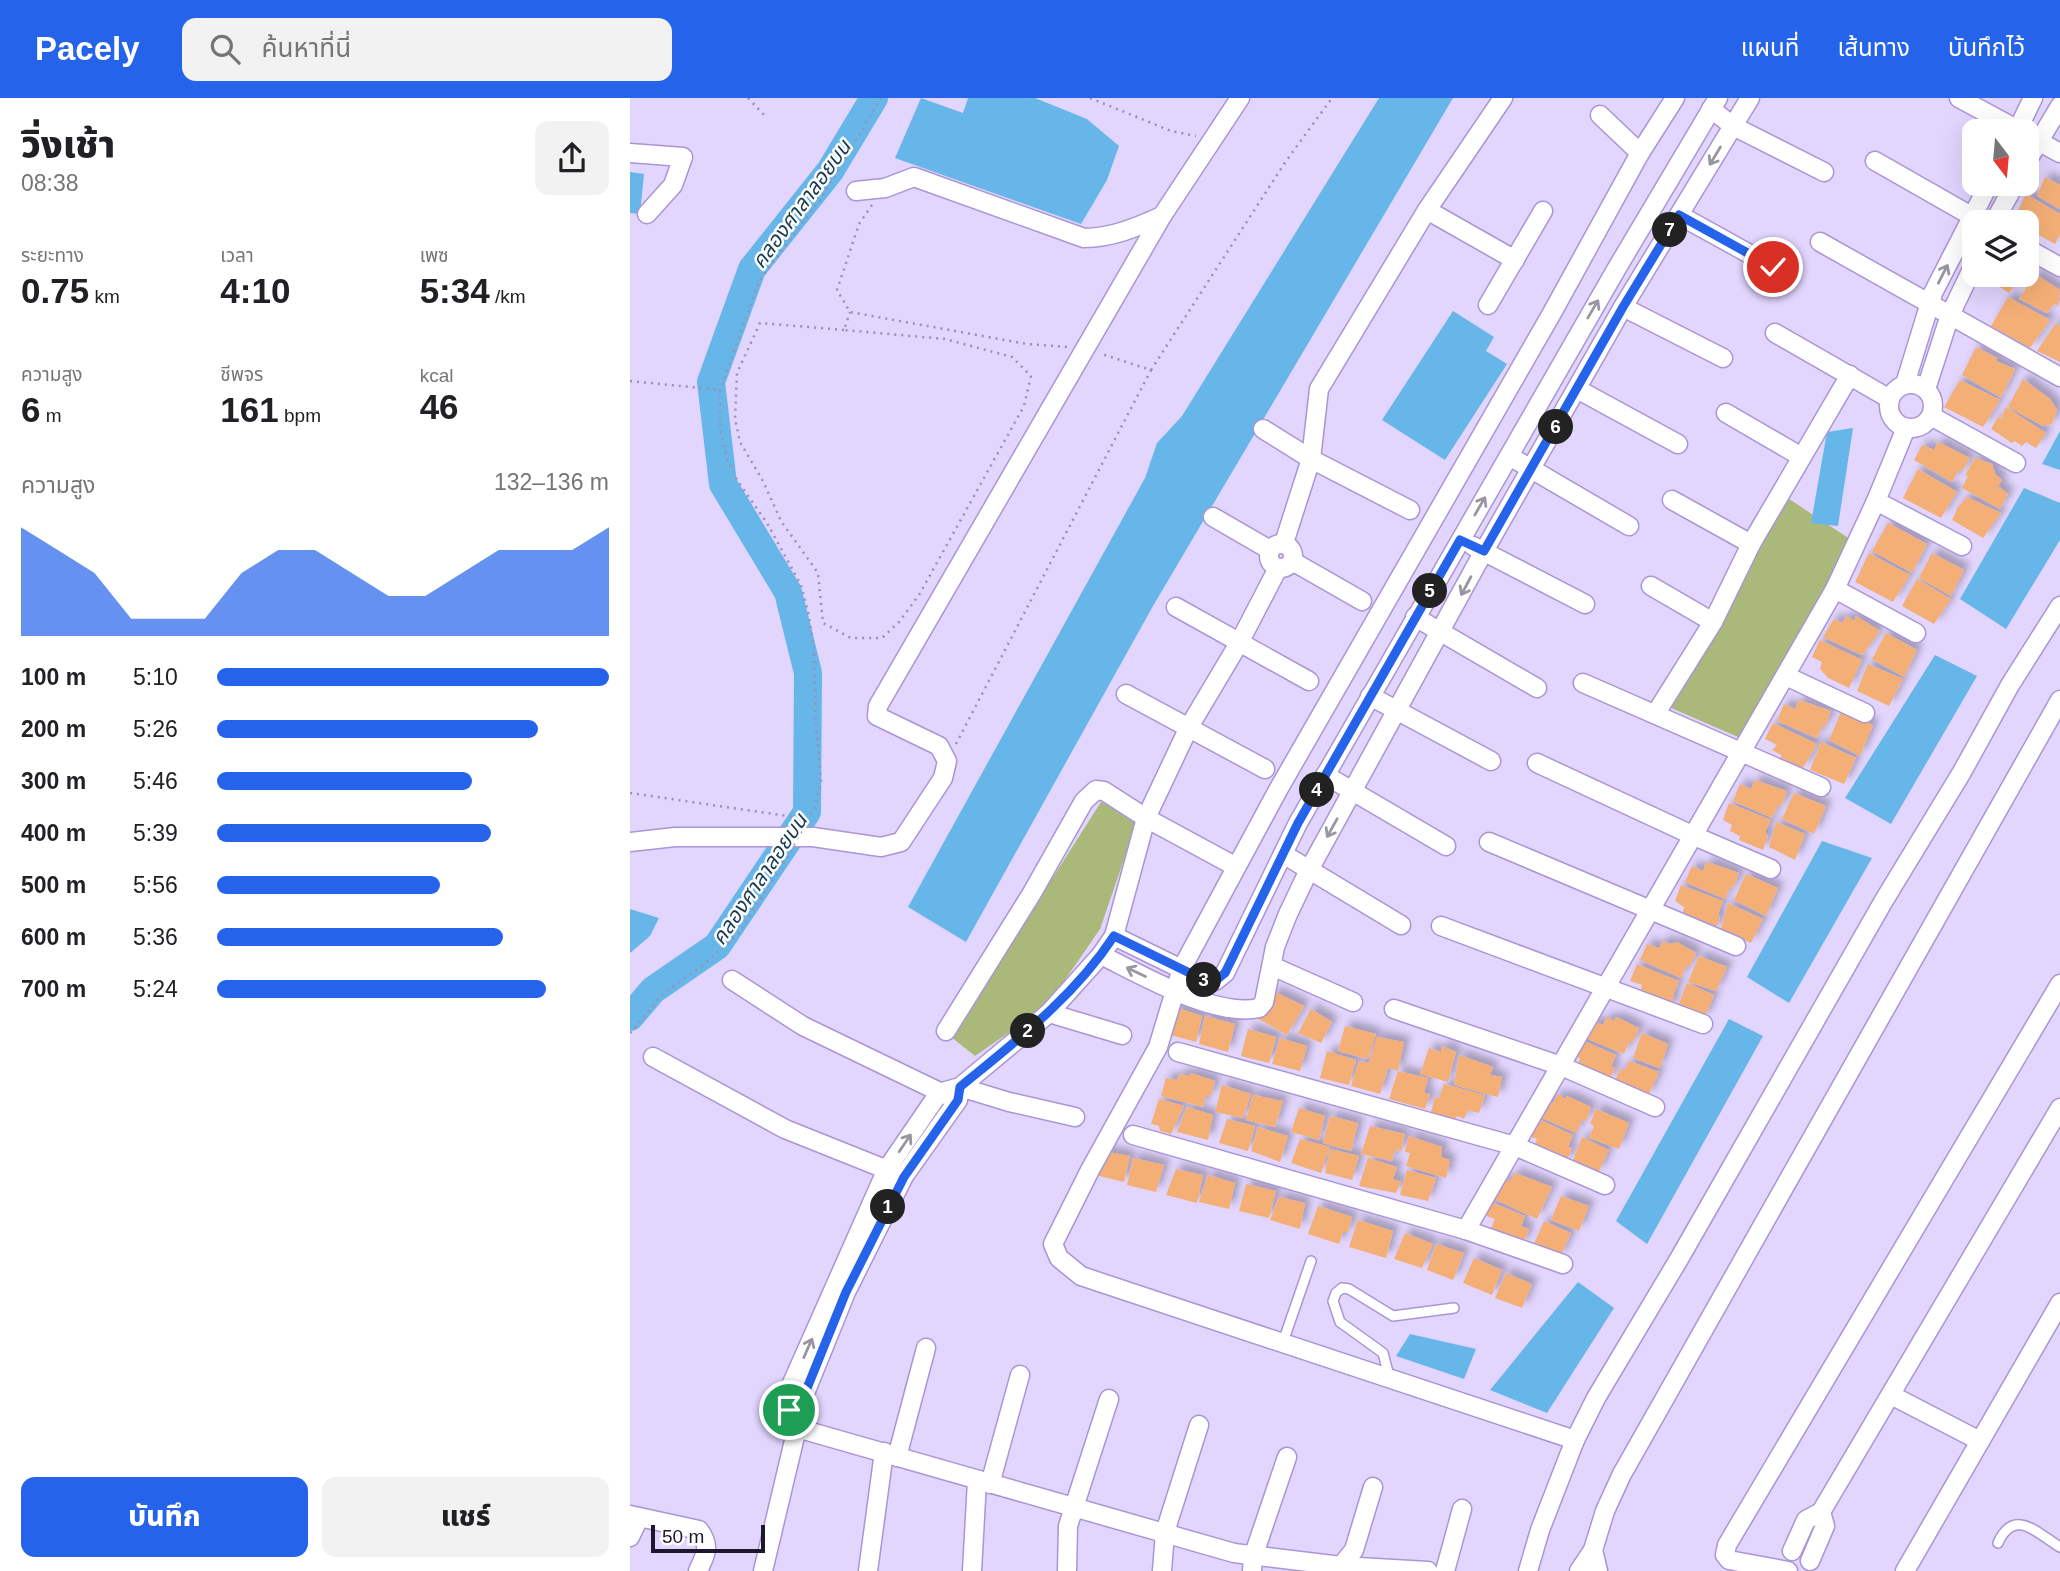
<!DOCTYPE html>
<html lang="th">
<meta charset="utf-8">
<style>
body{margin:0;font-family:Arial,"Noto Sans Thai",sans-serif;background:#f2f2f2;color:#202124;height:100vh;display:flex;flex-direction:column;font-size:26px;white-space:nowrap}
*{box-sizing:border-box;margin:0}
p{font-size:23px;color:#757577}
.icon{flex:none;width:38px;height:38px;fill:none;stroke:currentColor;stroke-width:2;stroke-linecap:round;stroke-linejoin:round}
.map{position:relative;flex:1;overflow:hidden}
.side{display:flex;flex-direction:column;background:#fff;width:630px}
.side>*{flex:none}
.needle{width:46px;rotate:164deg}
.controls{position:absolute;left:1332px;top:21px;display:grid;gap:14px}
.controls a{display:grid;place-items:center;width:77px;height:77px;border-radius:14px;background:#fff;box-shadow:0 7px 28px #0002;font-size:35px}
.scale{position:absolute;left:21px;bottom:18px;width:114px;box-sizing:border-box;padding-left:7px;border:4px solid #1f162f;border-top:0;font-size:19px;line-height:24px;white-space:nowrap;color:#1f162f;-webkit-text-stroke:5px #fefefe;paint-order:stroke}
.pin{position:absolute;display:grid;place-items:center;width:60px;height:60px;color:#fff;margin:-30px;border:4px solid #fff;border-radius:50%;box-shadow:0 2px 7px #0007}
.km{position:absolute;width:35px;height:35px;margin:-18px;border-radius:50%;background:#222;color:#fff;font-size:19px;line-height:35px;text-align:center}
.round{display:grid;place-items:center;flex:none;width:74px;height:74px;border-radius:14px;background:#f2f2f2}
.overview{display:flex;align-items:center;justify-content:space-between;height:119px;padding:0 21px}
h1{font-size:38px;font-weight:800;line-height:52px}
.stats{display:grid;grid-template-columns:repeat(3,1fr);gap:10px;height:119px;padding:7px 21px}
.stats div{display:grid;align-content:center}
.stats b{font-size:35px;font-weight:800}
.stats small{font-size:19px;font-weight:400}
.stats p{font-size:19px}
.chart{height:196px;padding:14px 21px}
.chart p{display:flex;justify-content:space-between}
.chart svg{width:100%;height:126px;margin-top:7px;fill:#2563eb;opacity:.7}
.action{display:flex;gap:14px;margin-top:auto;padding:14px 21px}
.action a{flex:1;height:80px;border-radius:14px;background:#2563eb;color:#fff;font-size:28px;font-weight:800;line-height:80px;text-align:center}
.action a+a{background:#f2f2f2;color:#202124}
ul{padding:0 21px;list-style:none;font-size:23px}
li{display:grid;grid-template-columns:112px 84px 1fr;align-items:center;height:52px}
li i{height:18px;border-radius:9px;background:#2563eb}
header{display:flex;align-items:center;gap:42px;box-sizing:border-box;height:98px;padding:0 35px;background:#2563eb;color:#fff}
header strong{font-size:33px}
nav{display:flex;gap:38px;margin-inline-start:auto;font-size:24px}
.search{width:490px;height:63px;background:#f2f2f2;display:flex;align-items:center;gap:18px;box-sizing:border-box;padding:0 24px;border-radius:14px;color:#757577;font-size:26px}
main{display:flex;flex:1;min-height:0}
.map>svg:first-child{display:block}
</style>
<header>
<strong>Pacely</strong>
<div class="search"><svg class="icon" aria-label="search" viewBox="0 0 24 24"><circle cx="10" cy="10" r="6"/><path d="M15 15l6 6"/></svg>ค้นหาที่นี่</div>
<nav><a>แผนที่</a><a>เส้นทาง</a><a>บันทึกไว้</a></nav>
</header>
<main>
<section class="side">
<div class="overview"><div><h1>วิ่งเช้า</h1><p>08:38</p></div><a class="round"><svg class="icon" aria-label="share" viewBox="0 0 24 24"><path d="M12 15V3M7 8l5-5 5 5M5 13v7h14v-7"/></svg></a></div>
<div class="stats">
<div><p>ระยะทาง</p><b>0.75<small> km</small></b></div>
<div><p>เวลา</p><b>4:10</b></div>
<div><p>เพซ</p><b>5:34<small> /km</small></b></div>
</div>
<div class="stats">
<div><p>ความสูง</p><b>6<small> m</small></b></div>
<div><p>ชีพจร</p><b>161<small> bpm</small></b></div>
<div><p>kcal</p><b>46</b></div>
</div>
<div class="chart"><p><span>ความสูง</span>132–136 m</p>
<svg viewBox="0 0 160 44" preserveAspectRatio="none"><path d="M0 44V6L10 14L20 22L30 38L40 38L50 38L60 22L70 14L80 14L90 22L100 30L110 30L120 22L130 14L140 14L150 14L160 6V44z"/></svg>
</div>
<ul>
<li><b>100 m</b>5:10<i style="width:100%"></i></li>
<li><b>200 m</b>5:26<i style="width:82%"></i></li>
<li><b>300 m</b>5:46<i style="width:65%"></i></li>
<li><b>400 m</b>5:39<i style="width:70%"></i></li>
<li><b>500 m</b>5:56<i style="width:57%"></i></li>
<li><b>600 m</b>5:36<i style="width:73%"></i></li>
<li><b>700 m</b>5:24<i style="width:84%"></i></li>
</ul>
<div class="action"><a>บันทึก</a><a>แชร์</a></div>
</section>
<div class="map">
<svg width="1430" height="1473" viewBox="0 0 1430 1473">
<defs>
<filter id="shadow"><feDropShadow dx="6" dy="-6" stdDeviation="3.5" flood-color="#0004"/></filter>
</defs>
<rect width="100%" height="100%" fill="#e2d5fe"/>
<g fill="#aab97a">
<path d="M1153,397L1226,445L1117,643L1032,606Z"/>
<path d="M471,704L508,721L470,831L417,908L345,958L321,939Z"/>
</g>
<g fill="#67b6ea">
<path d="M291,0L333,15L338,0H405L457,21L489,48L477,82L451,126L265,60Z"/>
<path d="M749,0H823L523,508L336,844L278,809L515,380L527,345L552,318Z"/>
<path d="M0,74L14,76L10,116L0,115Z"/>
<path d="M823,213L864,239L856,253L877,266L815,362L752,322Z"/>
<path d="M1223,330L1208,428L1181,425L1197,334Z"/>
<path d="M1430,333V372L1412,366Z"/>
<path d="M1394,390L1430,405V442L1376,531L1330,501Z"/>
<path d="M1305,557L1347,578L1261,726L1215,700Z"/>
<path d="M1192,743L1242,760L1159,905L1117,879Z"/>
<path d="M0,811L29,820L20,838L0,855Z"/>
<path d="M1099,921L1133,938L1017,1146L986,1123Z"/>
<path d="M948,1184L984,1210L917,1315L860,1292Z"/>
<path d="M780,1236L846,1251L834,1281L766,1258Z"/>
</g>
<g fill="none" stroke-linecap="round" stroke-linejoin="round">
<path stroke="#67b6ea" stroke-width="28" d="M0,919L23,892L87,848L177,714L178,575L158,494L93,386L81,284L122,171L200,73L244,0"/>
</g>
<g fill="#f4af77" filter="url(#shadow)">
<path d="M1415,79L1430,87V111L1407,98Z"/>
<path d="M1396,96L1430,116V136L1425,146L1396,130V124H1394L1397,119L1387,114Z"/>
<path d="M1405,176L1430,192L1428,208L1424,206L1417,215L1389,201Z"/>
<path d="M1355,177H1395L1390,186L1387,184L1379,195L1354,179Z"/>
<path d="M1378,199L1420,222L1400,250L1361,228Z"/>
<path d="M1426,225L1430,228V264L1407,253Z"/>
<path d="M1346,249L1367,260L1366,263L1385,271L1371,300L1332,277Z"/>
<path d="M1393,281L1420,301L1427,312L1422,326L1413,328L1378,309Z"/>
<path d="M1330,282L1370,302L1353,329L1314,309Z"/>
<path d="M1376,309L1416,335L1406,350L1396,344L1392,348L1385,343L1382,345L1361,331L1368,319L1371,320Z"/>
<path d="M1308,344L1340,360L1332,373L1329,372L1322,384L1284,362L1292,347L1304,352Z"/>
<path d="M1345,360L1362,366L1365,376L1372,382L1368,388L1378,396L1370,411L1332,390L1338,378L1335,377Z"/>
<path d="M1288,371L1327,394L1311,420L1273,400Z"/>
<path d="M1337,399L1371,415L1353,440L1322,422L1328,409Z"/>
<path d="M1258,425L1297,446L1282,475L1242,453Z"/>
<path d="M1239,455L1280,477L1263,504L1225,484Z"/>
<path d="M1302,455L1334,472L1321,498L1289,480Z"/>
<path d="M1287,481L1321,501L1304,526L1272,508Z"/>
<path d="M1217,518L1224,523L1226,518L1250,533L1232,557L1193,539L1204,521L1212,525Z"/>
<path d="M1256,535L1287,552L1274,579L1242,561Z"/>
<path d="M1190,542L1232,562L1219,590L1198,580L1190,571L1192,564L1182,559Z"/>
<path d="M1238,566L1273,581L1259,608L1227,593Z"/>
<path d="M1169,602L1201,613L1195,629L1193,627L1187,640L1147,623L1154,606L1165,611Z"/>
<path d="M1211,614L1243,627L1230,658L1199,642Z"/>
<path d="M1143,625L1187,646L1173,670L1151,660V657L1142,652L1147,647L1135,641Z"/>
<path d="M1191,644L1226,660L1214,686L1180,672Z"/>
<path d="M1125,682L1157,693L1151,709L1148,707L1142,720L1103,703L1110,686L1121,691Z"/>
<path d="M1164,695L1196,708L1184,736L1152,721Z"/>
<path d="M1099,705L1141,722L1135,734L1138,738L1133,752L1109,742L1110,738L1100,733L1102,727L1093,722Z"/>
<path d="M1146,724L1175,736L1165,762L1139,749Z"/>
<path d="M1077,764L1109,775L1103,790L1100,789L1095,801L1055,784L1062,768L1073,773Z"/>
<path d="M1116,776L1148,790L1136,818L1104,802Z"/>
<path d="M1051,787L1093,803L1088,816L1090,819L1085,833L1061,823L1062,820L1053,814L1054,809L1045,803Z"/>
<path d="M1098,805L1133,821L1121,845L1091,831Z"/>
<path d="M1033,843L1041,846L1047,844L1066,855L1059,869L1056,868L1051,880L1010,862L1017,846L1029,850Z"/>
<path d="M1069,858L1097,869L1086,893L1058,884Z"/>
<path d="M1007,866L1049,883L1044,895L1041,912L1010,895L1012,887L1000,883Z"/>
<path d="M1057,885L1084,897L1074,921L1047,910Z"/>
<path d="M645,894L674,908L657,937L627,920Z"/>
<path d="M545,909L572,918L566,944L537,936Z"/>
<path d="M681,911L702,924L691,945L668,935Z"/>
<path d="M575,918L605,926L598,954L569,946Z"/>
<path d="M977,919L984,923L986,919L1009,930L1003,944H999L994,956L955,940L962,923L973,927Z"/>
<path d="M715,928L746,936L738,961L708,953Z"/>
<path d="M618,931L646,939L639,965L611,958Z"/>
<path d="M1012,935L1038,946L1030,970L1003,960Z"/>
<path d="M747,939L774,944L768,973L758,970L750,996L721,988L729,963L739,965Z"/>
<path d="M650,940L677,948L670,973L642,966Z"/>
<path d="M947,940L986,957L981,969H985L979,983L947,969L950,960L941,957Z"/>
<path d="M812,948L826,954L818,984L790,976L799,950L811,954Z"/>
<path d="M697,953L726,962L719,987L690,980Z"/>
<path d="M829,957L863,969L860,977L872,979L868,999L824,987Z"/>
<path d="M999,963L1029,974L1018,998L984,985L990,971L994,973Z"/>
<path d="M768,973L798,980L794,995L800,996L795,1011L759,1001Z"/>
<path d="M561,975L585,983L581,998L576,997L573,1009L531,998L536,980L547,982L550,976L560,978Z"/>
<path d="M814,986L855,997L849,1015L838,1012L834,1021L827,1018L824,1022L801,1014L805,999L809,1000Z"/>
<path d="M592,987L621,996L613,1020L585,1014Z"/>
<path d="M928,996L935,1001L937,998L961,1009L956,1023L952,1022L946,1035L905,1017L915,1001L923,1005Z"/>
<path d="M623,997L653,1003L645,1029L616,1022Z"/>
<path d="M529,1001L554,1008L541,1036L530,1033L529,1028L521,1026Z"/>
<path d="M557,1009L583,1017L578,1042L547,1034Z"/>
<path d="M669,1010L695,1018L689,1042L661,1034Z"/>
<path d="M966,1011L999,1025L989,1051L959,1040L964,1028L960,1026Z"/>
<path d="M700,1018L728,1025L721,1053L693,1045Z"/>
<path d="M906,1020L943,1037L938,1049L942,1050L936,1065L903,1050L907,1041L896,1037Z"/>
<path d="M597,1021L625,1028L618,1053L589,1045Z"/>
<path d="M740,1028L775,1036L771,1053L765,1052L762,1063L731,1056Z"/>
<path d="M628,1029L658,1038L650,1064L621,1053Z"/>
<path d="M779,1038L812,1049L811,1059L820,1062L816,1080L776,1068L780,1055L775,1054Z"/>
<path d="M952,1039L979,1052L968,1075L942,1065Z"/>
<path d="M670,1041L700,1049L691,1075L661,1065Z"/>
<path d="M700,1051L729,1058L722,1082L695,1075Z"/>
<path d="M472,1053L500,1058L494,1084L465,1077Z"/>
<path d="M503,1060L534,1067L526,1094L497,1087Z"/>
<path d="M738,1060L767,1069L763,1081L771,1084L766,1095L729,1088Z"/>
<path d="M546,1071L573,1077L567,1105L536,1097Z"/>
<path d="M777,1072L806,1080L798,1103L770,1097Z"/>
<path d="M885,1075L922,1089L907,1121L864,1101L873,1082H881Z"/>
<path d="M578,1077L605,1085L599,1111L569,1104Z"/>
<path d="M616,1086L646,1093L639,1120L609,1113Z"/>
<path d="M931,1098L959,1108L949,1133L921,1122Z"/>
<path d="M649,1099L675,1105L670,1131L640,1122Z"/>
<path d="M859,1103L895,1118L891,1128L899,1131L892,1147L865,1136L866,1132L861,1130L865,1121L854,1117Z"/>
<path d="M688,1108L722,1119L718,1134H713L709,1146L678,1136Z"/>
<path d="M728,1122L763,1133L756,1160L719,1149Z"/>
<path d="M914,1123L941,1135L930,1159L903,1148Z"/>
<path d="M775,1135L803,1146L792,1170L764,1161Z"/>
<path d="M806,1146L834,1155L823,1182L797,1172Z"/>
<path d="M844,1160L872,1172L862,1197L833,1185Z"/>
<path d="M876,1175L902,1186L892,1210L865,1200Z"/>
</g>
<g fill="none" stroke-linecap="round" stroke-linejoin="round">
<g stroke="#aa95d5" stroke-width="12">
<g id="service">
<path d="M653,1244L681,1163"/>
<path d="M759,1278L753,1255L710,1224L703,1203L706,1195L712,1190L719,1191L763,1218L824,1210"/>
<path d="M1368,1445C1384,1409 1407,1435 1430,1449"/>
</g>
</g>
<g stroke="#aa95d5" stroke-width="21">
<g id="minor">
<path d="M1329,0L1390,33"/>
<path d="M1081,11L1103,28L1194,74"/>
<path d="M970,17L1010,55"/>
<path d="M1387,33L1403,0"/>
<path d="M1399,38L1430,55"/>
<path d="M0,55L53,59L43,87L17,116"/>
<path d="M1245,63L1352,124"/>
<path d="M1396,65L1430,8"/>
<path d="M226,93L255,90L284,79L454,140C482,140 507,129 532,118"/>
<path d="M797,112L885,162"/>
<path d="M1049,117L1143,169"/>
<path d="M1364,124L1385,86"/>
<path d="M1190,144L1430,279"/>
<path d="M1396,150L1430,169"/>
<path d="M858,207L913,113"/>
<path d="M993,209L1093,260"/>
<path d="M1145,235L1260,301"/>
<circle cx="1281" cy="308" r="22"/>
<path d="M1275,286L1303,195L1359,86"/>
<path d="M947,291L1048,346"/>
<path d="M1296,291L1320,217L1344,167"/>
<path d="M1096,315L1170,358"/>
<path d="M1301,318L1386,365"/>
<path d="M633,331L681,361L780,412"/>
<path d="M879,358L999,428"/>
<path d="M1042,402L1121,446"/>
<path d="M1246,403L1332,448"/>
<path d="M583,419L640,452"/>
<path d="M654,445L681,361L689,291L797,112L873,0"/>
<circle cx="651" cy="458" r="12"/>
<path d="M843,448L955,506"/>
<path d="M662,463L732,503"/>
<path d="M648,470L609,545L559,629L516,720L484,838L471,857L419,915L330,989L309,995L257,1071L155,1301L160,1323L167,1330L604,1455L711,1468L798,1473"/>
<path d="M1021,488L1083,524"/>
<path d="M1205,491L1286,535"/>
<path d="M546,509L679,583"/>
<path d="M785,519L907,590"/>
<path d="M1156,578L1235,615"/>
<path d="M953,585L1191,689"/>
<path d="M496,596L635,671"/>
<path d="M740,598L861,663"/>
<path d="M1026,615L1083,524L1121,446L1220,277"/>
<path d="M907,665L1062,737L1141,771"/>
<path d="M695,677L816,748"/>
<path d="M0,744L45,739H183L251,749L271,744L313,680L317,663L309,648L247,618L248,608L532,118L610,0"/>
<path d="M859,744L1106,848"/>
<path d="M653,756L771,827"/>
<path d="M811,828L1073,926"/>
<path d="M484,838L574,882L585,883L595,875L668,725L987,170L1088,0"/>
<path d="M471,857C512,877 585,920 629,910L634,904L645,849L658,816L679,772L854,453L993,209L1120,0"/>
<path d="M642,868L723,904"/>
<path d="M102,882L173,928L320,999"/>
<path d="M764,911L931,968L1025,1009"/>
<path d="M419,915L492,937"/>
<path d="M316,933L402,795L454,703L466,692L474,693L516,720L599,765"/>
<path d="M548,954L885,1048L975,1087"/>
<path d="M23,959L155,1031L265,1075"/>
<path d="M330,989L379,1004L445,1019"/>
<path d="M503,1037L836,1132L1205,491L1246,403L1276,330"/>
<path d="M836,1132L933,1166"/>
<path d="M1261,1297L1350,1343"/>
<path d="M159,1313L171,1305L216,1194L274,1078L328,1002L330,989"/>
<path d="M945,1342L966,1300L1049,1161L1253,804L1332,674L1380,587L1430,508"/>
<path d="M267,1359L296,1250"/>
<path d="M360,1386L390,1277"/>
<path d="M0,1417L69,1432C81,1449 76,1455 68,1473"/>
<path d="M0,1439L9,1420"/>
<path d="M963,1452L968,1473"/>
<path d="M1162,1453L1176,1422L1191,1414L1430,1010"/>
<path d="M1180,1463L1195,1428L1191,1414"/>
<path d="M133,1473L167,1330"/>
<path d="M238,1473L254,1354"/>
<path d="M342,1473L347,1383"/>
<path d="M437,1473L438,1428L479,1301"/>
<path d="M532,1473L535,1434L569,1327"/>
<path d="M622,1473L623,1459L657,1359"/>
<path d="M711,1473V1468L724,1452L743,1389"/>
<path d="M815,1473L832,1411"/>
<path d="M898,1473L910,1432L945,1342L451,1178L429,1160L423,1146L460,1072L528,949L552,870L648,692L922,215L1010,55L1045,0"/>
<path d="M949,1473L963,1452L975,1413L992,1376L1430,602"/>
<path d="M1158,1473L1099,1462L1095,1457L1097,1447L1430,886"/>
<path d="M1275,1473L1430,1205"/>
</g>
</g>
<g stroke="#9b8fb2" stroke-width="2.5" stroke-dasharray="2 5" stroke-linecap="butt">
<path d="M118,0L136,19"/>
<path d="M460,0L541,33L566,38"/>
<path d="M242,107L229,126L207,192L220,214L397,246L438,249"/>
<path d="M214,232L130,225L107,275L105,321L110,344L133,383L151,423L188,475L193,525L221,540H252L269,524L289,497L394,308L401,278L382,259L315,241L214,232L220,214"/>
<path d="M521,272L656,63L702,0"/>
<path d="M0,283L90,292"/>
<path d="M326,646L521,272L472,256"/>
<path d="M0,695L178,721"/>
</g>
<use href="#service" stroke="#fff" stroke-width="9"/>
<use href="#minor" stroke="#fff" stroke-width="18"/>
<path stroke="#9b8fb2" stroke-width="2.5" stroke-dasharray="2 5" stroke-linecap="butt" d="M0,935L33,896L77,864L109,835L156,761L185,709L191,683L186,629L184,551L178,513L171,487L137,425L107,382L96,358L90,330V292L129,183L192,99L251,0"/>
</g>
<defs><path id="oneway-shaft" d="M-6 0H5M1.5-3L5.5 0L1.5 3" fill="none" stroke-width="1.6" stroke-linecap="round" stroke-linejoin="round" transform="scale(1.75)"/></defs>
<g stroke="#9a96a1">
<use href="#oneway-shaft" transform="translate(1085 58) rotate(121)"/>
<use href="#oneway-shaft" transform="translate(1313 176) rotate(-63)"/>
<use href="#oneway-shaft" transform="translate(963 211) rotate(-60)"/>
<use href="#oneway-shaft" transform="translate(850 408) rotate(-60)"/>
<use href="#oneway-shaft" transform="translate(836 488) rotate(118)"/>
<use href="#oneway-shaft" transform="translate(702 730) rotate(119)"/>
<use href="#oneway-shaft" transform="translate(506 874) rotate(-155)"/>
<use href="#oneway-shaft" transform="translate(275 1045) rotate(-56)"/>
<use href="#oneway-shaft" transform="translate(178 1250) rotate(-66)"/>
</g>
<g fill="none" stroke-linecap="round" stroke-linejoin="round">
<g stroke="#fff" stroke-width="14">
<path id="route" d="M159,1312L171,1305L216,1194L274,1079L328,1002L330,989C386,943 444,899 484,838L574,882L585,883L595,875L668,725L830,442L854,453L993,209L1049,117L1143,169"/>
</g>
<use href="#route" stroke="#2563eb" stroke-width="9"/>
</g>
<g text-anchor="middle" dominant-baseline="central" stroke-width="5" stroke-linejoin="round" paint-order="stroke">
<g font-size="21" font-style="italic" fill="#193c51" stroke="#fefefe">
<text transform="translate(171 106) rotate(-54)">คลองศาลาลอยบน</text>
<text transform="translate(129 781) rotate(-56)">คลองศาลาลอยบน</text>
</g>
</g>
</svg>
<div class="controls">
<a><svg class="needle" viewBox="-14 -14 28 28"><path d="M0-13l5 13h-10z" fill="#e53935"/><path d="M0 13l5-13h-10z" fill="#757577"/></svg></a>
<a><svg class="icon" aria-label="layers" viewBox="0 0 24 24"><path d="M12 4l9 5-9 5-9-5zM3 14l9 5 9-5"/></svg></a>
</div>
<div class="scale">50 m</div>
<div class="pin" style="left:159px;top:1312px;background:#1e9e55"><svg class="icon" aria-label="arrive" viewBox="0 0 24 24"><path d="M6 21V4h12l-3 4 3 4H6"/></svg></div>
<div class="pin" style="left:1143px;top:169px;background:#d93025"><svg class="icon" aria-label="check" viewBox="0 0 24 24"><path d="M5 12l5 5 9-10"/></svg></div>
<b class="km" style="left:258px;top:1109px">1</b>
<b class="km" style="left:398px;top:933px">2</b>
<b class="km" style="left:574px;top:882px">3</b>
<b class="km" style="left:687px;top:692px">4</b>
<b class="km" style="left:800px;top:493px">5</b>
<b class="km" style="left:926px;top:329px">6</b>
<b class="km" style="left:1040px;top:132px">7</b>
</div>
</main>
